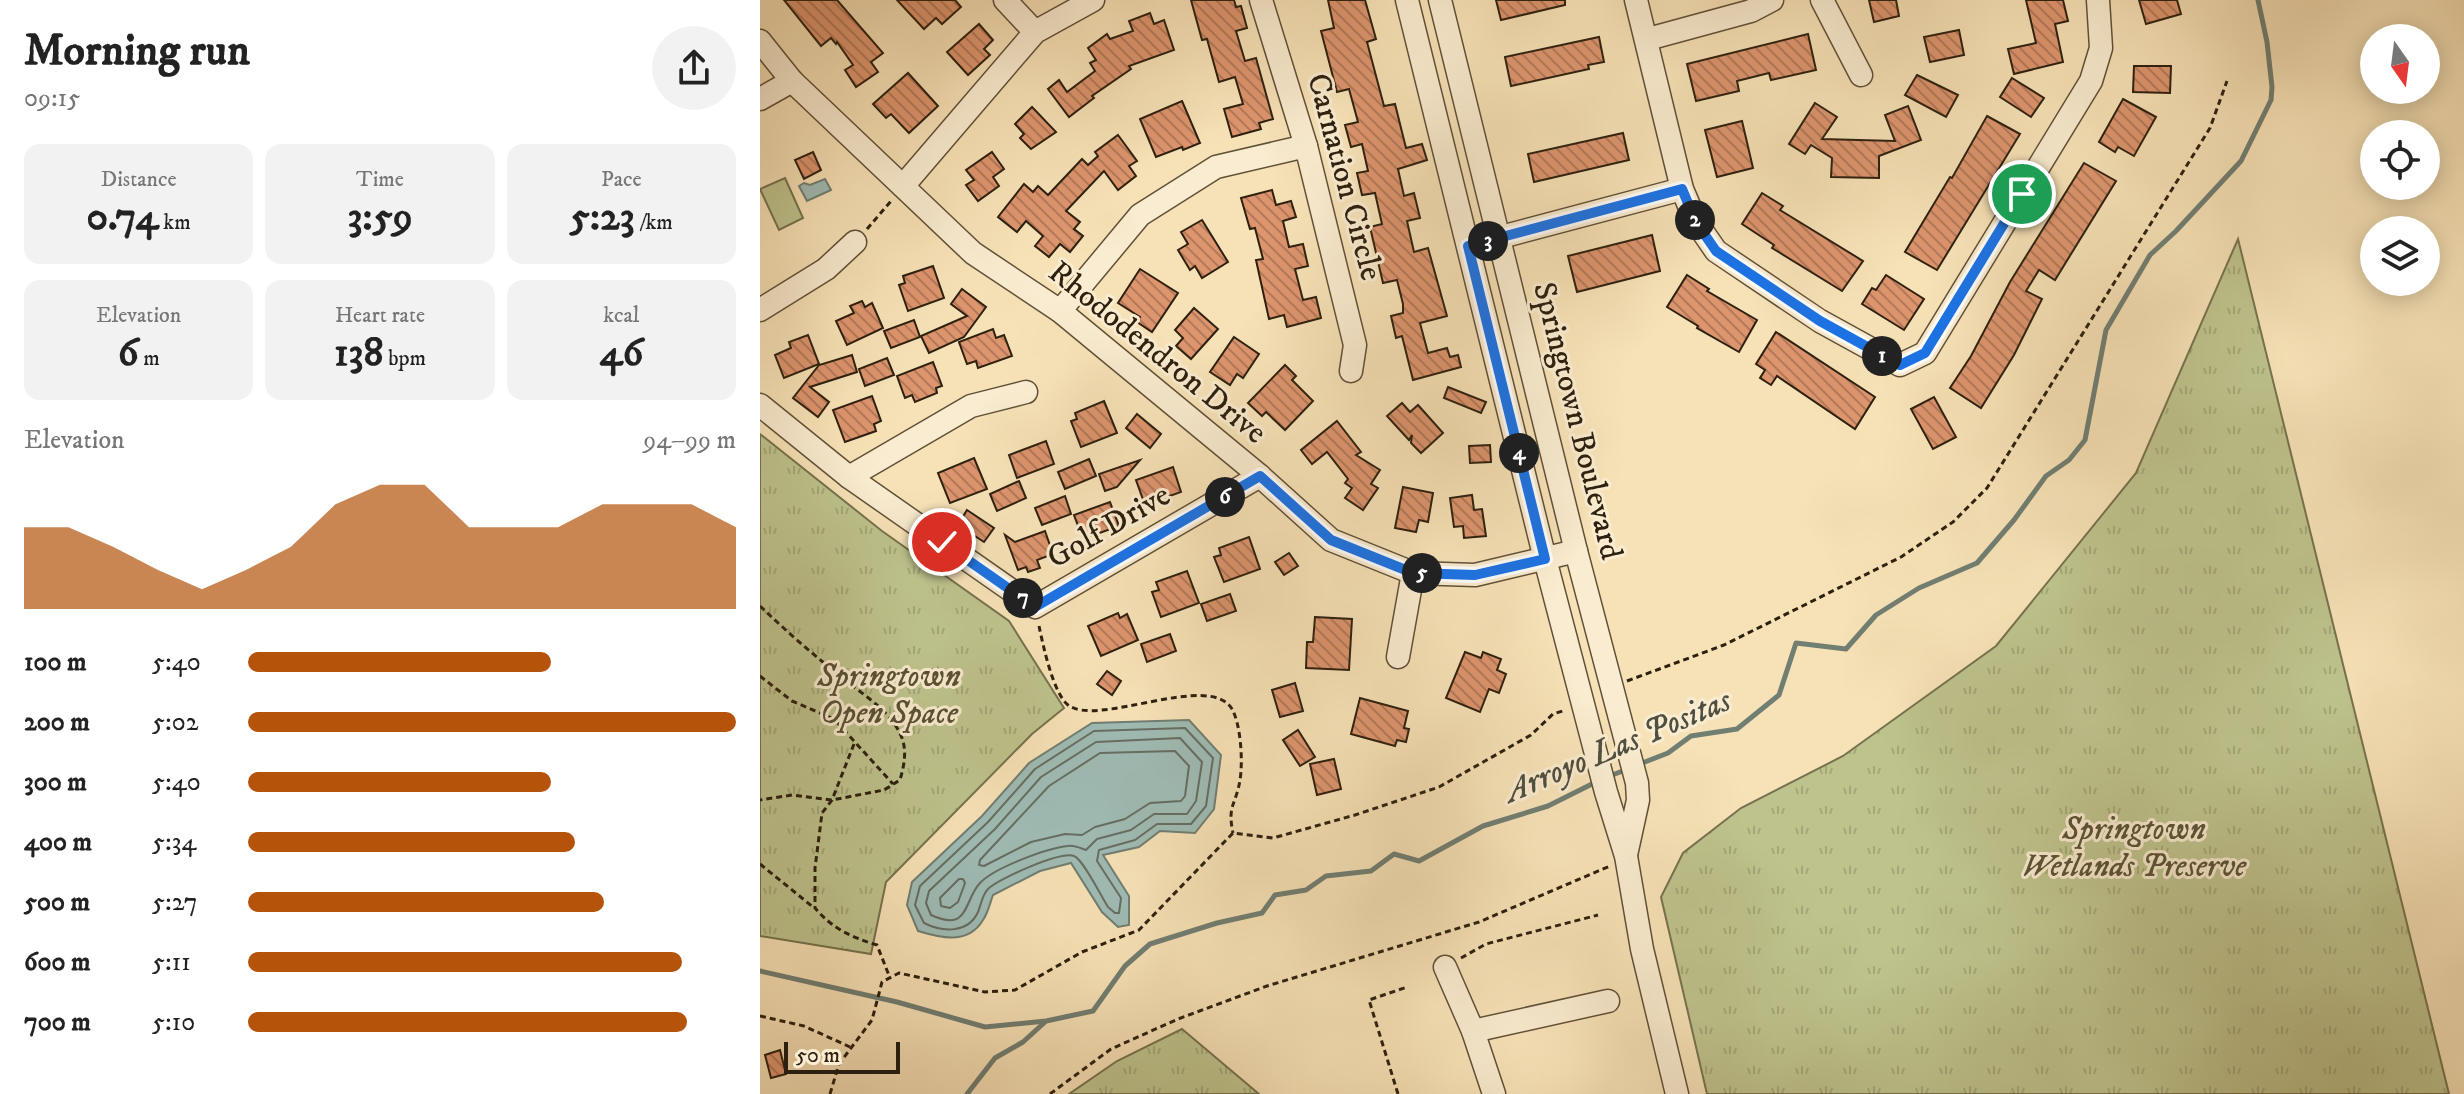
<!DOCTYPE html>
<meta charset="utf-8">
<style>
body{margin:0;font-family:"IM FELL DW Pica",serif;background:#f2f2f2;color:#222;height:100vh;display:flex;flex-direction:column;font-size:30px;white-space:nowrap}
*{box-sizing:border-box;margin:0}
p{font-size:26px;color:#767676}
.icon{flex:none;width:44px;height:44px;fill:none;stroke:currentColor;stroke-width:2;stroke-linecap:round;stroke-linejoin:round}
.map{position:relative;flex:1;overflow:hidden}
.sheet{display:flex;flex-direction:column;background:#fff;width:760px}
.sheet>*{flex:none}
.needle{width:52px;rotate:166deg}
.tools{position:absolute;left:1600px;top:24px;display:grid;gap:16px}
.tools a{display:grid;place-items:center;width:80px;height:80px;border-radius:50%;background:#fff;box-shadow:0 4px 20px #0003;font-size:40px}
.scale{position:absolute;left:24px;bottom:20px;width:116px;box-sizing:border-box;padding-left:8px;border:4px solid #2d200e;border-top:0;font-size:22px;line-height:28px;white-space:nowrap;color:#2d200e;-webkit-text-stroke:6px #faecd0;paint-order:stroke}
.pin{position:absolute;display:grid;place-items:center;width:68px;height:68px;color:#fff;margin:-34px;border:4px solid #fff;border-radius:50%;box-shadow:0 2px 8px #0007}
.km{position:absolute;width:40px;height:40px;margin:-20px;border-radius:50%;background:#222;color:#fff;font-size:22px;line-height:40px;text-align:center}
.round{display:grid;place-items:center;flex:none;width:84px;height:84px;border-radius:42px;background:#f2f2f2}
.head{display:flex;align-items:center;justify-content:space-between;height:136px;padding:0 24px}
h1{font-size:44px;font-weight:700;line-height:60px}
.stats{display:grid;grid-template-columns:repeat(3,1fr);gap:12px;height:136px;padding:8px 24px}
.stats div{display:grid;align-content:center;border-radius:16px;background:#f2f2f2;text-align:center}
.stats b{font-size:40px;font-weight:700}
.stats small{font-size:22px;font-weight:400}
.stats p{font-size:22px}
.chart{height:224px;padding:16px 24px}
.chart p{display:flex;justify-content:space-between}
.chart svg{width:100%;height:144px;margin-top:8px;fill:#b45309;opacity:.7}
ul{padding:0 24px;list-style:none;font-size:26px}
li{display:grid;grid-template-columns:128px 96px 1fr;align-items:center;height:60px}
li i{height:20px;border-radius:10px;background:#b45309}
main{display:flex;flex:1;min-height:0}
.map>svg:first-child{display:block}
</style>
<main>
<section class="sheet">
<div class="head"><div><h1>Morning run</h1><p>09:15</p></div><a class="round"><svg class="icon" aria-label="share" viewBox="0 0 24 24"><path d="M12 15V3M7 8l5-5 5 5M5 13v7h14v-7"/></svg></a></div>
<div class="stats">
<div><p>Distance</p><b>0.74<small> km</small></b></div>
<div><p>Time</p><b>3:59</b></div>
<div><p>Pace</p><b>5:23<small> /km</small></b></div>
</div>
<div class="stats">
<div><p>Elevation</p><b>6<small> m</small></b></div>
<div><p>Heart rate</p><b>138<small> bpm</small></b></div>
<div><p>kcal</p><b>46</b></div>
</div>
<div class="chart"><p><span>Elevation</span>94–99 m</p>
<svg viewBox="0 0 160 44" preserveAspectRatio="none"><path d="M0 44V19L10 19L20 25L30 32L40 38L50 32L60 25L70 12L80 6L90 6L100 19L110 19L120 19L130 12L140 12L150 12L160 19V44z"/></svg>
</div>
<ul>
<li><b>100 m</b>5:40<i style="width:62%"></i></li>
<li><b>200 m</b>5:02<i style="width:100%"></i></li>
<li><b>300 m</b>5:40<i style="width:62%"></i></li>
<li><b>400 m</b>5:34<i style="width:67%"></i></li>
<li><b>500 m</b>5:27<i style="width:73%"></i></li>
<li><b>600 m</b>5:11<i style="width:89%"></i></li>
<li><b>700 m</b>5:10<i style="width:90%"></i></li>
</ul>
</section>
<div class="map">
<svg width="1704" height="1094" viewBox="0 0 1704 1094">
<defs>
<pattern id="park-tufts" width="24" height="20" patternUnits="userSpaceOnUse" patternTransform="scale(2)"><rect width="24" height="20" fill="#bec38d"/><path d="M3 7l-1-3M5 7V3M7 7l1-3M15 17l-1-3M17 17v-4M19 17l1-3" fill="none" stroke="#a4a778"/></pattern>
<pattern id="building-back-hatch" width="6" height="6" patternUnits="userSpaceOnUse" patternTransform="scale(2)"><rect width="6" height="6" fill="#dd956e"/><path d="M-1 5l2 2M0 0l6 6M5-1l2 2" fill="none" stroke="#b47959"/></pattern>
</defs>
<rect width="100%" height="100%" fill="#f7e2b7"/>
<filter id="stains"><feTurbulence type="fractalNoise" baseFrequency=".0025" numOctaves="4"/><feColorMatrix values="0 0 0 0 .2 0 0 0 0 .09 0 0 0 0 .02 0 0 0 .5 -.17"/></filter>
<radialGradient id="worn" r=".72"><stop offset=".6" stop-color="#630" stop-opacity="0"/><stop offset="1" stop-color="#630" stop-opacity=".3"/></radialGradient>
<path fill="#bec38d" stroke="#76724e" stroke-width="2" d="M25,178L43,218L19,230L0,189Z"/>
<g fill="url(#park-tufts)" stroke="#76724e" stroke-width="2">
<path d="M1478,239L1689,1094H947L901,897L923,853L981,808L1083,756L1236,646L1376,473Z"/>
<path d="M0,434L122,531L249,621L304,708L272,734L126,882L111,954L0,936Z"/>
<path d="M422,1029L499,1094H309L357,1061Z"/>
</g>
<g fill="#9fbcb5" stroke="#717e72" stroke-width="2">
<path d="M65,179L71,190L47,201L39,186L44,183L50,185Z"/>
<path d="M429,720L461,755L454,809L435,833L400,831L379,847L343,855L369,896V925L358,927L342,912L311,863L280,871L233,895C230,903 228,913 223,920C208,945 181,938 158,931L147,905L152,882L222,816L269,763L332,723Z"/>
</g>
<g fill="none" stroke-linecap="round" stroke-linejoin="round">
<g stroke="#666e62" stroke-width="2">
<path d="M425,728L453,758L446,806L431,824H397L375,840L339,850L337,861L361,898L359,913H355L348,907C342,898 323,859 314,856C300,851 238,879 228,889C222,895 221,905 218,912C208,934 182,932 164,923L155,905L160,886L228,822L275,769L334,731Z"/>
<path d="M420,738L442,762L436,801L427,814H394L371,830L337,839L326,850C320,848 314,845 308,846C287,848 234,868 220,883C203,901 210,933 171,915L166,903L169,891L235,829L281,777L336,742Z"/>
<path d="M415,751L429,766L425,796L421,801L390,803L365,819L335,827L322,835L305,834L271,842L224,866L219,865L220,860L289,786L340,753Z"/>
<path d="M199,879H203L205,883L198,902L190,908L181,906L180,898Z"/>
</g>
<g stroke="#717e72" stroke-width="5">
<path d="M877,765L908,753L931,736L977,729L1019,695L1036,643L1086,649L1116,615L1159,588L1217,563L1254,520L1286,476L1309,460L1325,440L1346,330L1390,255L1416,231L1481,161L1511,100L1512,87L1507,42L1498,0"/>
<path d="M847,777L868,769"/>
<path d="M0,971L137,1002L225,1027L286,1021L333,1011L365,966L390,944L457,923L502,913L515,895L546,890L566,876L611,871L634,854L659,861L723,826L788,806L838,781"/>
<path d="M207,1094L235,1058L263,1042L285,1022"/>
</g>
</g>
<g fill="url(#building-back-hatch)" stroke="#2d200e" stroke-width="2">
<path d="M24,0H77L123,53L111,62L118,72L96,87L85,70L93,65L77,42L76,44L71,38L61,46Z"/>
<path d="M137,0H195L201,7L182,24L176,18L164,29Z"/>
<path d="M431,0H474L476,7L481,6L487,28L476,31L485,61L496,58L513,119L499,123L501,129L472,137L464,109L483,104L475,77L459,82L447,39L442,40Z"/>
<path d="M568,0H605L616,39L607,42L624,106L635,104L646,148L662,144L667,160L638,169L644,196L654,193L660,218L647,221L654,252L668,248L687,316L660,323L668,353L687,348L690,357L698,355L701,367L653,380L642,336L636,338L631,316L643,313V304L637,280L623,283L610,227L622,224L615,193L602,195L597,173L608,171L602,144L591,147L585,125L598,122L589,89L577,92L561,31L574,28Z"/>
<path d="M736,0H805V5L741,20Z"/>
<path d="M1109,0H1136L1139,16L1114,22Z"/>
<path d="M1266,0H1303L1308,21L1295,24L1303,62L1254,74L1248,49L1276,43Z"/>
<path d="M1379,0H1417L1421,14L1386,24Z"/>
<path d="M390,13L394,24L404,20L414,50L369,66L371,69L332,96L334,98L309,117L288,89L299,80L307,92L335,71L330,63L336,60L328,48L347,34L350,39L373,31L369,21Z"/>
<path d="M219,24L233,40L224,49L230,55L208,75L187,52Z"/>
<path d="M1199,30L1204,55L1170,62L1164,37Z"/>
<path d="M1048,34L1056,70L1011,80L1009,73L977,81L979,91L936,101L927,64Z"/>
<path d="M839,37L844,62L828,65L829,69L751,86L745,57Z"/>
<path d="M1374,66H1411L1410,93L1373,92Z"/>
<path d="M148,73L178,106L149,133L131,114L126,118L113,104Z"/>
<path d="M1157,75L1198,95L1186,117L1145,95Z"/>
<path d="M1252,78L1284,98L1271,117L1240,97Z"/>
<path d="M1363,99L1396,117L1374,156L1358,147L1355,152L1339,142Z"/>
<path d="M422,101L440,143L423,150L422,147L396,157L380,119Z"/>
<path d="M1055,103L1077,117L1062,139L1135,141L1125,115L1148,106L1161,140L1119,156V178L1071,177L1072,158L1051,145L1045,154L1029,144Z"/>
<path d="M272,107L296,132L271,149L260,138L264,134L255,124Z"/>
<path d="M1227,116L1260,134L1177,270L1145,252L1190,177L1192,178Z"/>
<path d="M982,121L993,168L957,177L945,130Z"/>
<path d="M863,133L869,160L774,182L768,154Z"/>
<path d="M358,135L377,161L369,166L376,176L358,190L344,171L306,211L320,222L314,229L323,236L310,252L300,244L289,257L275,246L283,236L266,221L257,232L238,217L264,184L273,192L278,186L288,195L322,159L328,165L338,156L335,152Z"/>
<path d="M53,152L61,170L44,179L35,160Z"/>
<path d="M232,152L244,169L233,177L239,186L218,201L206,185L214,180L206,170Z"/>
<path d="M1324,163L1356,181L1295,280L1279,270L1266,291L1282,299L1254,355L1221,408L1190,388L1211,356L1250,282Z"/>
<path d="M512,190L516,205L531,201L536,217L523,221L529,247L543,244L548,266L535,269L543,300L556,297L561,318L527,327L524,315L509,319L496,260L503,259L495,228L490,229L481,198Z"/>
<path d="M1002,193L1023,206L1020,210L1103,261L1082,291L1012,248L1014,245L982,224Z"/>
<path d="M442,220L468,262L442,278L435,266L430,270L418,250L428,244L421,232Z"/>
<path d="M892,235L900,271L817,292L808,256Z"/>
<path d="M173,266L184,298L148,311L139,285L145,283L143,276Z"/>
<path d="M380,269L418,293L392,332L377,322L380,317L358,303Z"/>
<path d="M927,275L949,289L947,291L997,320L979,352L937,328L938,326L907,307Z"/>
<path d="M1126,275L1164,299L1144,330L1102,304L1112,288L1116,290Z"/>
<path d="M202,289L226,307L204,337L169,353L161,336L207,316L191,304Z"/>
<path d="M102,301L105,307L112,303L123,328L87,345L76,321L94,313L90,306Z"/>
<path d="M434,308L458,329L431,359L416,346L423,338L415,330Z"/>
<path d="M154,320L160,337L131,348L124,331Z"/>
<path d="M233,329L236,338L244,335L252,356L218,368L216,361L207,364L199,342Z"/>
<path d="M1016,332L1115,397L1095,429L1017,376L1011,385L1000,378L1005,370L996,364Z"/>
<path d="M48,335L59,364L24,378L15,355L31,348L29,342Z"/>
<path d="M474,337L499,354L483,378L477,374L470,385L450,372Z"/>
<path d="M92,355L97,372L50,387L69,402L58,417L33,398L59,365Z"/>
<path d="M127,358L134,375L105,386L99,369Z"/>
<path d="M173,362L182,386L176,388L177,393L155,402L152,395L145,398L137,376Z"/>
<path d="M525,365L536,376L532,380L553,401L525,430L506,412L502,416L488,403Z"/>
<path d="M688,387L726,402L721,413L684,398Z"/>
<path d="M112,396L121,421L114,424L116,431L85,442L73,410Z"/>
<path d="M1174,397L1196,437L1173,449L1151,409Z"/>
<path d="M344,401L357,433L321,447L311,421L317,419L315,413Z"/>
<path d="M642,403L650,412L658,405L683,433L661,453L651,443L652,435L649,440L627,416Z"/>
<path d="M377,414L401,434L390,448L366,428Z"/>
<path d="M577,421L601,452L596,455L620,470L611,484L618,488L603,510L585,498L592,488L585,483L588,479L567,452L552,464L541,450Z"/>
<path d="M286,441L294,464L257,478L249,455Z"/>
<path d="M730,445L731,462L710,463L709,446Z"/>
<path d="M214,458L227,489L190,503L178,473Z"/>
<path d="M329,459L336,476L305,489L298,472Z"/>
<path d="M380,460L357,487L345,491L339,474Z"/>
<path d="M413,467L421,492L385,505L376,480Z"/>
<path d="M259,481L266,498L237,511L230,494Z"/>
<path d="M643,487L673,493L668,522L659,520L656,532L635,528Z"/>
<path d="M712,495L714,510L722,509L726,536L704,538L703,526L694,527L690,498Z"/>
<path d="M305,496L311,514L282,525L275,508Z"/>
<path d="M350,502L359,526L323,539L314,515Z"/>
<path d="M207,510L234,528L224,542L198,525Z"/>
<path d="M285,531L293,554L277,560L280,568L268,572L266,567L258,570L245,535L255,542Z"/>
<path d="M489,537L500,569L464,582L454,557L461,555L459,548Z"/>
<path d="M529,553L538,566L524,575L515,562Z"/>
<path d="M427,571L439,603L401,617L392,592L399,590L396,582Z"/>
<path d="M470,594L476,611L447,621L441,604Z"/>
<path d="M358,613L360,618L367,614L378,640L341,656L328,626Z"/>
<path d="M555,617L592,619L589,670L546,668L547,642H553Z"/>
<path d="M410,634L416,651L387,662L381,644Z"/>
<path d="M705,652L721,658L723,652L741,659L737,670L746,674L739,693L729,689L720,712L686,698Z"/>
<path d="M347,671L361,681L352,695L337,684Z"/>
<path d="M535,683L543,711L520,717L512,690Z"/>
<path d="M600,698L648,711L644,728L649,729L646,742L637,740L635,746L591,734Z"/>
<path d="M538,730L555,757L540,766L523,740Z"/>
<path d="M574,759L581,789L557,795L550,764Z"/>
<path d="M20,1050L26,1074L11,1078L5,1055Z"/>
</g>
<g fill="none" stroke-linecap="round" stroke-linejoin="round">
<g stroke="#605038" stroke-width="25">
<g id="minor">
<path d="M245,0L275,32"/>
<path d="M501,0L546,146L595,345L591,371"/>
<path d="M647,0L785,559L846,792L866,856L882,949L917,1094"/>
<path d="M680,0L816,551L877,783L878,800L866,855"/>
<path d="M876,0L922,189L936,222L956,251L1060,321L1140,365L1165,353L1331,81L1341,48L1338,0"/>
<path d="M1062,0L1101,75"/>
<path d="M888,39L991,11L1012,0"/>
<path d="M0,41L32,81L213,253L300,311L500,476L571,540L653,573L715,575L816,551"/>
<path d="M0,99L32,81"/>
<path d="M143,186L275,32L333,0"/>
<path d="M726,241L922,189"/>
<path d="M0,310L66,269L95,242"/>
<path d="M300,311L380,215L456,167L546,146"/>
<path d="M0,405L89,477L275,607L500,476"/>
<path d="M89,477L211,406L266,392"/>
<path d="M638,657L653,573"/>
<path d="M685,967L713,1031L734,1094"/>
<path d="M713,1031L848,1001"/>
</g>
</g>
<g stroke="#2d200e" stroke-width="3" stroke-dasharray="6 4" stroke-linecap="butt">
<path d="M107,229L131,201"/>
<path d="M0,606C27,632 56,657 85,680C105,696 132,712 142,738C147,752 144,766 140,780L124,790L72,800L32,795L0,800"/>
<path d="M279,626C283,645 293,693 308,705C337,728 450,671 472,709C481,725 483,762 480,780C476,805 467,805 473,833"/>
<path d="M0,676L32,701L74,719L133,784"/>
<path d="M867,681L964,645L1141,557L1193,522L1227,488L1450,128L1467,81"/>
<path d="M94,744L72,800L62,813L55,868V908C73,929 91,937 117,945L130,978"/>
<path d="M0,864L53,907"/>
<path d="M701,958L726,944L838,915"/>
<path d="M0,1016L44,1026L90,1047"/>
<path d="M70,1094L79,1064L112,1020L122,982L139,973L225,992L255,990L322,952L379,930L473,833L513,838L595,815L679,787L771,735L793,714L806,710"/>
<path d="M290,1094L351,1049L418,1019L507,986L719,922L850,866"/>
<path d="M638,1094L609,1000L647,987"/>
</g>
<use href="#minor" stroke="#faecd0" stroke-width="22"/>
</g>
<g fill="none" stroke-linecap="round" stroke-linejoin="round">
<g stroke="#fff" stroke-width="16">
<path id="route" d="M182,542L275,607L500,476L571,540L653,573L715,575L785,559L708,246L922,189L936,222L956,251L1060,321L1140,365L1165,353L1262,194"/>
</g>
<use href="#route" stroke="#1a73e8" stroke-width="10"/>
</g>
<g text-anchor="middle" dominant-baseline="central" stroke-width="6" stroke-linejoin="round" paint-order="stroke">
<g font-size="32" fill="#2d200e" stroke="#faecd0">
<text transform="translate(584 177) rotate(75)">Carnation Circle</text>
<text transform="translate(397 353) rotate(39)">Rhododendron Drive</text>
<text transform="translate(817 421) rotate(76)">Springtown Boulevard</text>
<text transform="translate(349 527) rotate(-30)">Golf Drive</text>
</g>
<g font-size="32" font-style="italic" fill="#585134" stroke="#faecd0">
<text x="129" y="677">Springtown<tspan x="129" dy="37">Open Space</tspan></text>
<text x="1374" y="830">Springtown<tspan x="1374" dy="37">Wetlands Preserve</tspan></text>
</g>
<g font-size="34" font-style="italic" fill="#4f4f40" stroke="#faecd0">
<text transform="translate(858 746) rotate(-23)">Arroyo Las Positas</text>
</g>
</g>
<rect width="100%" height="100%" filter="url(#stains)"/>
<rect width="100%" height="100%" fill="url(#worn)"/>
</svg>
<div class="tools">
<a><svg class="needle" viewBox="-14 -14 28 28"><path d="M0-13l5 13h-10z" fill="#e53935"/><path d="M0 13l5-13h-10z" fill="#767676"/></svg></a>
<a><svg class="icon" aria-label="locate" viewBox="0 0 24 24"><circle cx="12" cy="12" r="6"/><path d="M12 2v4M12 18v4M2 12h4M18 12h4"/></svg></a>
<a><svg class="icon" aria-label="layers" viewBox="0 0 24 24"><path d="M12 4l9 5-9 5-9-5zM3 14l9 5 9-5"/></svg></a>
</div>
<div class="scale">50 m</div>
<div class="pin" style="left:1262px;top:194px;background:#1e9e55"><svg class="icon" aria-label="arrive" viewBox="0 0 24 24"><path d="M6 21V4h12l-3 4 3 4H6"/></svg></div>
<div class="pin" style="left:182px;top:542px;background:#d93025"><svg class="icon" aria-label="check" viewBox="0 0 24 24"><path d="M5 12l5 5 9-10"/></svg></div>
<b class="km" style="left:1122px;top:356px">1</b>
<b class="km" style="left:935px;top:220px">2</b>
<b class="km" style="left:728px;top:241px">3</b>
<b class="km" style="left:759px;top:453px">4</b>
<b class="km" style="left:662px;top:573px">5</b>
<b class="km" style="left:465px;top:497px">6</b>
<b class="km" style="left:263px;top:598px">7</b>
</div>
</main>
